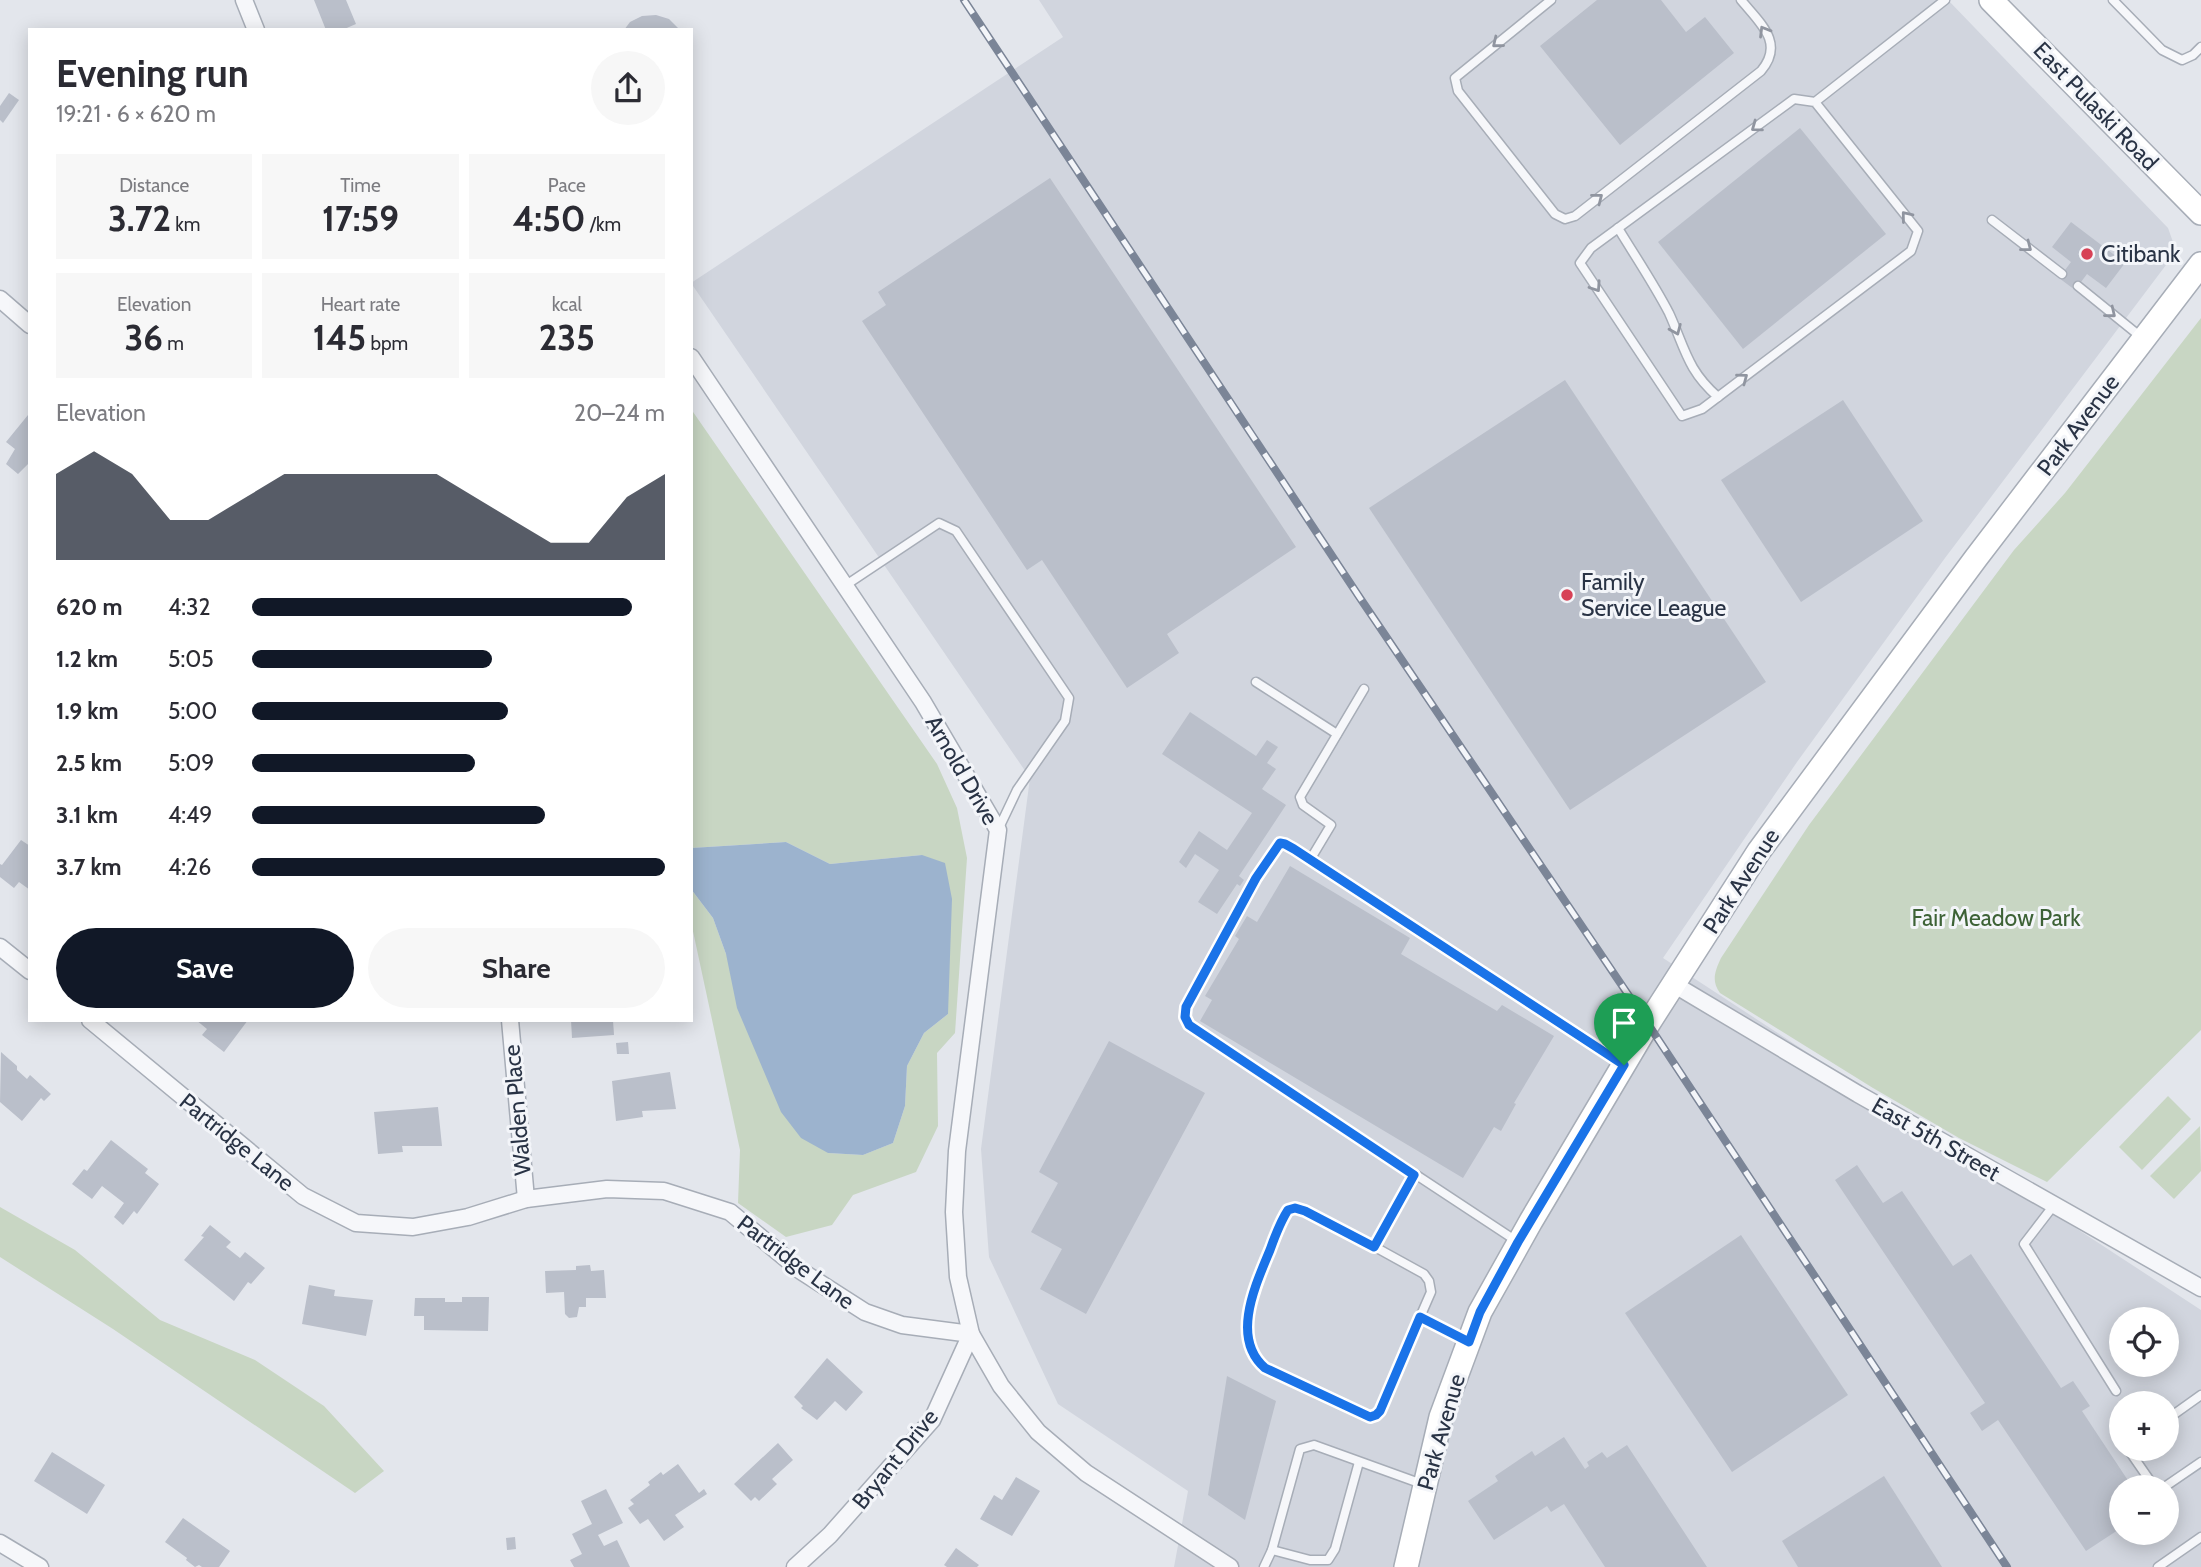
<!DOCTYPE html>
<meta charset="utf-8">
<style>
body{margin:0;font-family:Cabin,sans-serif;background:#f7f7f7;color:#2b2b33;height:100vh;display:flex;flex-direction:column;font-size:26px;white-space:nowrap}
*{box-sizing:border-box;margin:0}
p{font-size:23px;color:#7c7c81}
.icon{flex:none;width:38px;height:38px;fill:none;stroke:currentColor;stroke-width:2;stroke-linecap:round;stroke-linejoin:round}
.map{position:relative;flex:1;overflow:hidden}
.sheet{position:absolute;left:28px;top:28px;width:665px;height:994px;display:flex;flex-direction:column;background:#fff;border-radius:0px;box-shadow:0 4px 18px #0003}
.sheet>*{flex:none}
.buttons{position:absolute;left:2109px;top:1307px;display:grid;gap:14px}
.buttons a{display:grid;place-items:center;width:70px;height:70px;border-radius:50%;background:#fff;box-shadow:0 4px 18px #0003;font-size:35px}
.pin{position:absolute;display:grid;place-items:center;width:60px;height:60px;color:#fff;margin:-72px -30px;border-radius:50% 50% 50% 0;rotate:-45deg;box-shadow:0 0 7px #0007}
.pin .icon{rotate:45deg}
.round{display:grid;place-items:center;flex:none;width:74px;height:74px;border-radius:37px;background:#f7f7f7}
.headline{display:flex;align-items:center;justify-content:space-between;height:119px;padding:0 28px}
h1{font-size:38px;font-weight:700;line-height:52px}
.figures{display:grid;grid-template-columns:repeat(3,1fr);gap:10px;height:119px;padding:7px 28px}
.figures div{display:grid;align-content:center;border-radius:0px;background:#f7f7f7;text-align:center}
.figures b{font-size:35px;font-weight:700}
.figures small{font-size:19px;font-weight:400}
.figures p{font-size:19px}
.chart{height:196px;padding:14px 28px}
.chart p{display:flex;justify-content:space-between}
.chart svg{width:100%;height:126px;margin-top:7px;fill:#111827;opacity:.7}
.action{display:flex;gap:14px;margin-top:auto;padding:14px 28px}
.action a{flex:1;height:80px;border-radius:42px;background:#111827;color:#fff;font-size:28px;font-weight:700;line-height:80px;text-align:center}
.action a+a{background:#f7f7f7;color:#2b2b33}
ul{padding:0 28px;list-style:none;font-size:23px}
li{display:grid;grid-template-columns:112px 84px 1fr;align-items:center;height:52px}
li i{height:18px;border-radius:9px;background:#111827}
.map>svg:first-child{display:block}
</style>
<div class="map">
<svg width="2201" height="1567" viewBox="0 0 2201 1567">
<rect width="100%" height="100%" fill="#e3e6ec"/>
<path fill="#d1d5de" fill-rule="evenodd" d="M1039,0H1948L2168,228L2173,242L2171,255L2166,265L1945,558L1797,762L1663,958L2201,1310V1567H1174L1188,1491L1058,1404L989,1257L981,1149L1030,778L691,283L1063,37ZM2121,1320H2166V1365H2121ZM2121,1404H2166V1449H2121ZM2121,1488H2166V1533H2121Z"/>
<g fill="#c8d6c3">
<path d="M2201,318V1030L2047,1182L1959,1138L1873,1088L1720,993C1711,981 1715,971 1721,958L1809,825L2014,550L2065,493Z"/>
<path d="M691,409L937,764L957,808L967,858L955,1033L937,1053L938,1126L916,1172L853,1195L832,1225L786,1237L738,1203L740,1150L691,922V889L713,918L726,954L828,1153L863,1155L893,1143L905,1106L907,1066L924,1033L948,1014L922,855L830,864L786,842L691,848Z"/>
<path d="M2168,1096L2191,1119L2142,1170L2119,1147Z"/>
<path d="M2200,1126L2201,1171L2174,1199L2150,1176Z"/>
<path d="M0,1207L75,1250L160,1320L255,1360L324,1406L384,1471L355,1493L113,1329L0,1257Z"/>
</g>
<path fill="#9cb3ce" d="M786,842L830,864L922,855L945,863L952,899L948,1014L924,1033L907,1066L905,1106L893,1143L863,1155L828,1153L801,1138L781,1112L737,1008L726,954L713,918L691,889V848Z"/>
<g fill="#babfca">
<path d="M314,0H346L356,24L342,30H326Z"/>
<path d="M1597,0H1661L1686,32L1705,17L1734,53L1620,145L1540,46Z"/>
<path d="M656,15L669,19L680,30H624L630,22L642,16Z"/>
<path d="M9,93L19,100L3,123L0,120V106Z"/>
<path d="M1800,128L1886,234L1743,349L1658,242Z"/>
<path d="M1050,178L1296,547L1167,634L1179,653L1127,688L1042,560L1027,570L862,321L886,305L878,292Z"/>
<path d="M2071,222L2125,263L2106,288L2087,274L2075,290L2059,278L2071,262L2052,247Z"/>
<path d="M1565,380L1766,682L1570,810L1369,508Z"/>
<path d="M1843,400L1923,521L1801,602L1721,480Z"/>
<path d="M28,415L30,417V462L18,474L6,464L15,449L6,442Z"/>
<path d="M1190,712L1256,756L1267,740L1278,747L1267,763L1276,769L1262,789L1286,805L1239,876L1244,880L1240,886L1237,884L1217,914L1198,902L1219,870L1195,854L1186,868L1179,862L1199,831L1227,850L1252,813L1162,754Z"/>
<path d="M21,840L30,846V890L19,882L14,888L0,877V864L2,865Z"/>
<path d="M1290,866L1410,938L1401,954L1497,1011L1502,1005L1554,1036L1514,1103L1516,1104L1501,1131L1494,1127L1463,1178L1200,1021L1212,1000L1205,996L1239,939L1235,936L1247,916L1257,922Z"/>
<path d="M196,1020H248L224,1052L202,1035L207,1029Z"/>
<path d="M571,1020H613L614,1035L572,1038Z"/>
<path d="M1109,1041L1205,1093L1086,1314L1040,1289L1062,1249L1031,1232L1058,1183L1039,1172Z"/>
<path d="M628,1042L629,1054H617L616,1043Z"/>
<path d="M1,1052L17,1066V1070L27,1079L30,1075L51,1094L44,1101L41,1098L22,1121L0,1102Z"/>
<path d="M670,1072L676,1109L642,1111L643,1117L616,1121L612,1081Z"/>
<path d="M438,1107L442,1146H402L403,1152L378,1154L374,1112Z"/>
<path d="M111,1140L148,1169L145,1173L159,1184L137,1214L134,1211L123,1225L114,1217L124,1203L102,1186L92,1199L72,1184L84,1169L87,1171Z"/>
<path d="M1857,1165L1883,1203L1902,1191L1953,1266L1971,1254L2061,1388L2073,1381L2090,1406L2082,1411L2133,1488H2121V1528L2086,1551L1998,1420L1982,1431L1970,1413L1985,1403L1835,1180Z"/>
<path d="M210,1225L231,1242L226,1247L240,1258L245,1252L265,1268L251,1284L248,1282L234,1301L184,1260L204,1237L201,1236Z"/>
<path d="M1741,1235L1848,1395L1732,1472L1625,1313Z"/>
<path d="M590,1265L591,1271L604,1270L606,1298H586V1307H579L577,1317L569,1318L565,1314L564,1292L546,1293L545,1271L576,1270V1266Z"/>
<path d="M309,1285L335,1290L334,1296L373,1300L366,1336L302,1324Z"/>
<path d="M462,1297H489L488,1331L424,1330V1316H414L415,1298H445V1302H462Z"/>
<path d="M827,1358L863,1392L846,1411L835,1401L817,1420L801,1408L803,1406L794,1397Z"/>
<path d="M1227,1376L1276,1401L1245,1520L1208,1495Z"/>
<path d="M1564,1437L1585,1469L1589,1466L1587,1462L1602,1452L1607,1458L1627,1445L1707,1567H1605L1564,1504L1551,1512L1547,1506L1494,1540L1468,1501L1498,1481L1495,1476L1532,1451L1535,1456Z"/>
<path d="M778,1443L793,1460L772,1479L777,1484L759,1501L755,1497L751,1501L734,1484Z"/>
<path d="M52,1452L105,1485L87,1514L34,1481Z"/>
<path d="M678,1464L699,1493L704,1489L707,1494L675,1515L684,1527L664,1541L648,1519L640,1524L628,1508L634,1504L630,1500L650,1485L648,1482L661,1472L663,1475Z"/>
<path d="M1884,1476L1942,1567H1798L1782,1541Z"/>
<path d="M1016,1477L1040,1491L1012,1536L980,1519L994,1495L1002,1500Z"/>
<path d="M606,1489L623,1523L598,1535L604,1546L617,1540L630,1567H574L570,1560L582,1554L572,1534L592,1524L581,1501Z"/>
<path d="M183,1518L230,1551L219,1567H202L199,1565L195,1567L186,1560L187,1558L165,1542Z"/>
<path d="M515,1537L516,1549L507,1550L506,1538Z"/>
<path d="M956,1548L979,1565L977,1567H947L944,1565Z"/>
</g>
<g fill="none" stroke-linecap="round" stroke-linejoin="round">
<g stroke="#a7adb7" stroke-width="11">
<g id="service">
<path d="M1551,0L1455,78L1458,91L1555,214L1565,219L1575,216L1761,71C1785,43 1760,23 1741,0"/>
<path d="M2113,0L2162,50L2182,60L2193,55L2201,47"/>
<path d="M1815,102L1918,231L1911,251L1702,409L1682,416L1580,263L1591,248L1794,99L1815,102L1945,0"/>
<path d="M1992,220L2062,274"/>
<path d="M1618,228C1635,256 1654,284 1669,313C1685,348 1687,370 1718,397"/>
<path d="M2078,286L2141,337"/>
<path d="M846,585L939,523L956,531L1069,698L1065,721L1017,790L998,830"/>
<path d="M1256,682L1337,734"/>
<path d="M1310,860L1331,825L1303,805L1300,797L1364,689"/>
<path d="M2054,1205L2024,1244L2116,1391"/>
<path d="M1518,1242L1189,1025L1185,1017L1186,1007L1256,878L1276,847L1280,843L1285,844L1621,1063"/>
<path d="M1375,1247L1424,1274L1429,1281L1431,1292L1379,1411L1376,1415L1370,1417L1265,1368C1232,1339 1254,1288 1268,1255C1274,1240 1279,1223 1288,1210L1295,1208L1305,1211L1375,1247L1414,1175"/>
<path d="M1420,1317L1467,1341"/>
<path d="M2166,1420L2201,1395"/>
<path d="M2128,1449L2155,1488"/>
<path d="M2163,1488L2201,1462"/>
<path d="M1272,1550L1310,1560H1328L1335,1549L1359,1462"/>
<path d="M1264,1567L1272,1550L1300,1449L1314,1445L1422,1484"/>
<path d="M2158,1567L2201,1537"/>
</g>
</g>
<g stroke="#a7adb7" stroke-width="19">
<g id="minor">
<path d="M244,0L256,30"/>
<path d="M0,299L30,325"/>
<path d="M691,357L923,702L998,830L957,1151L954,1212L958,1277L971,1334L932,1420L830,1535L795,1567"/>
<path d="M0,947L30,971"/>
<path d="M1675,985L1858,1094L2201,1288"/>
<path d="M90,1020L303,1196L356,1223L413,1227L468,1217L526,1199L607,1189L664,1191L730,1212L801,1271L865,1312L902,1325L971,1334L1001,1386L1038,1432L1086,1473L1230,1567"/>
<path d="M510,1020L526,1199"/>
<path d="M0,1543L40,1567"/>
</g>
</g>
<g stroke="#a7adb7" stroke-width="26">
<g id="secondary">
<path d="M1991,0L2201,213"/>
<path d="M1406,1567L1441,1417L1480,1312L1531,1221L1648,1024L1759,851L1976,558L2201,264"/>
</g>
</g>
<use href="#service" stroke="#f6f7fa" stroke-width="8"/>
<use href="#minor" stroke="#f6f7fa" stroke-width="16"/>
<use href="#secondary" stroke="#fff" stroke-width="23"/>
<g stroke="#7b8597" stroke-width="8">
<path id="rail" d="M964,0L1358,595L1648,1024L2007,1567"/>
</g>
<use href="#rail" stroke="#f3f5f9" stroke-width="5" stroke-dasharray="16" stroke-linecap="butt"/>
</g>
<defs><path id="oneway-chevron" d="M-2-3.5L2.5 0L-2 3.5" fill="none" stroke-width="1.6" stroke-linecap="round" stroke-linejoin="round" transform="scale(1.75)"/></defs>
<g stroke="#9095a0">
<use href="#oneway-chevron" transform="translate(1764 31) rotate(-121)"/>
<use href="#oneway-chevron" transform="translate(1497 43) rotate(141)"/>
<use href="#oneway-chevron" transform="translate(1756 127) rotate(144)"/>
<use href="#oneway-chevron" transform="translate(1598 198) rotate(-38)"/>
<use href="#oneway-chevron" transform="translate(1906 216) rotate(-129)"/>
<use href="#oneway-chevron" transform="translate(2027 247) rotate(38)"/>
<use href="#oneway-chevron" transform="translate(1596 287) rotate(56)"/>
<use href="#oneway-chevron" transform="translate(2111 313) rotate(39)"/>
<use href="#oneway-chevron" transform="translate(1676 330) rotate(67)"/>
<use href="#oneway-chevron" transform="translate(1743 378) rotate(-37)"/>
</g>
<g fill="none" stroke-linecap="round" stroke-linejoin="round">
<g stroke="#fff" stroke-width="14">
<path id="route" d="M1280,843L1285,844L1294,849L1624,1065L1518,1242L1480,1312L1469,1342L1420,1317L1380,1411L1376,1415L1370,1417L1265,1368C1230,1338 1256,1284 1270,1250C1275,1236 1280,1222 1288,1210L1295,1208L1305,1211L1374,1247L1414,1175L1189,1025L1185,1017L1186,1007L1256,878Z"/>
</g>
<use href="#route" stroke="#1a73e8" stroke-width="9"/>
</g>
<g fill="#d74156" stroke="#f3f5f9" stroke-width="2.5">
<circle cx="2087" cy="254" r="7"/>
<circle cx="1567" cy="595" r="7"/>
</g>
<g text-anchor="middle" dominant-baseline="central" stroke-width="6" stroke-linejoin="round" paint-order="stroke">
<g font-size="23" fill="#293345" stroke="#f3f5f9">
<text transform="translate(2096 106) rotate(46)">East Pulaski Road</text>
<text transform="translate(2078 425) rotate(-53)">Park Avenue</text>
<text transform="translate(962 770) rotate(60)">Arnold Drive</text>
<text transform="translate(1741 881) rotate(-57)">Park Avenue</text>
<text transform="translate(517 1110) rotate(-95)">Walden Place</text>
<text transform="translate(1936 1139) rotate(30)">East 5th Street</text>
<text transform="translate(237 1142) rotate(39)">Partridge Lane</text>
<text transform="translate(796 1262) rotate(37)">Partridge Lane</text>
<text transform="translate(1441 1432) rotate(-74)">Park Avenue</text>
<text transform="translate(895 1459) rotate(-51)">Bryant Drive</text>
</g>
<g font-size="23" fill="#293345" stroke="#f3f5f9" text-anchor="start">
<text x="2101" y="254">Citibank</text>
<text x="1581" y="582">Family<tspan x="1581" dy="26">Service League</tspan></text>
</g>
<g font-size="23" fill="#3d6236" stroke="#f3f5f9">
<text x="1996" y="918">Fair Meadow Park</text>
</g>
</g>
</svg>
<div class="buttons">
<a><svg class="icon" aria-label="locate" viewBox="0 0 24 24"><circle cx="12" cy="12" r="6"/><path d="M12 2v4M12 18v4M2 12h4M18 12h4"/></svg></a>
<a>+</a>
<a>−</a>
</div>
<div class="pin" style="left:1624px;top:1065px;background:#1e9e55"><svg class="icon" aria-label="arrive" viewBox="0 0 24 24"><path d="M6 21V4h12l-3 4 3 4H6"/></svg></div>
<section class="sheet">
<div class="headline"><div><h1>Evening run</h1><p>19:21 · 6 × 620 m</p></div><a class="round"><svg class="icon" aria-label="share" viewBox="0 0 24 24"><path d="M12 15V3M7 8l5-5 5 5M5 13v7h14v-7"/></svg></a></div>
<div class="figures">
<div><p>Distance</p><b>3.72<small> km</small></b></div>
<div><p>Time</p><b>17:59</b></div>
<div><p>Pace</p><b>4:50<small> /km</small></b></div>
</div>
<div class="figures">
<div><p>Elevation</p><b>36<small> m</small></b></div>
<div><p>Heart rate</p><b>145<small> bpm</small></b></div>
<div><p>kcal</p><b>235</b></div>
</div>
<div class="chart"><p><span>Elevation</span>20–24 m</p>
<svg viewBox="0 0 160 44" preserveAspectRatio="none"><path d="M0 44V14L10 6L20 14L30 30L40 30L50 22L60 14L70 14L80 14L90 14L100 14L110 22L120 30L130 38L140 38L150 22L160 14V44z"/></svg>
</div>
<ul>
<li><b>620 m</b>4:32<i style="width:92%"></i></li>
<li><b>1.2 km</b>5:05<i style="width:58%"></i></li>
<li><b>1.9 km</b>5:00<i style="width:62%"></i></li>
<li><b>2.5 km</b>5:09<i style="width:54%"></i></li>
<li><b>3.1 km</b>4:49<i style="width:71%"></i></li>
<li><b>3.7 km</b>4:26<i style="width:100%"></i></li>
</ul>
<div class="action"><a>Save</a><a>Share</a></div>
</section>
</div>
